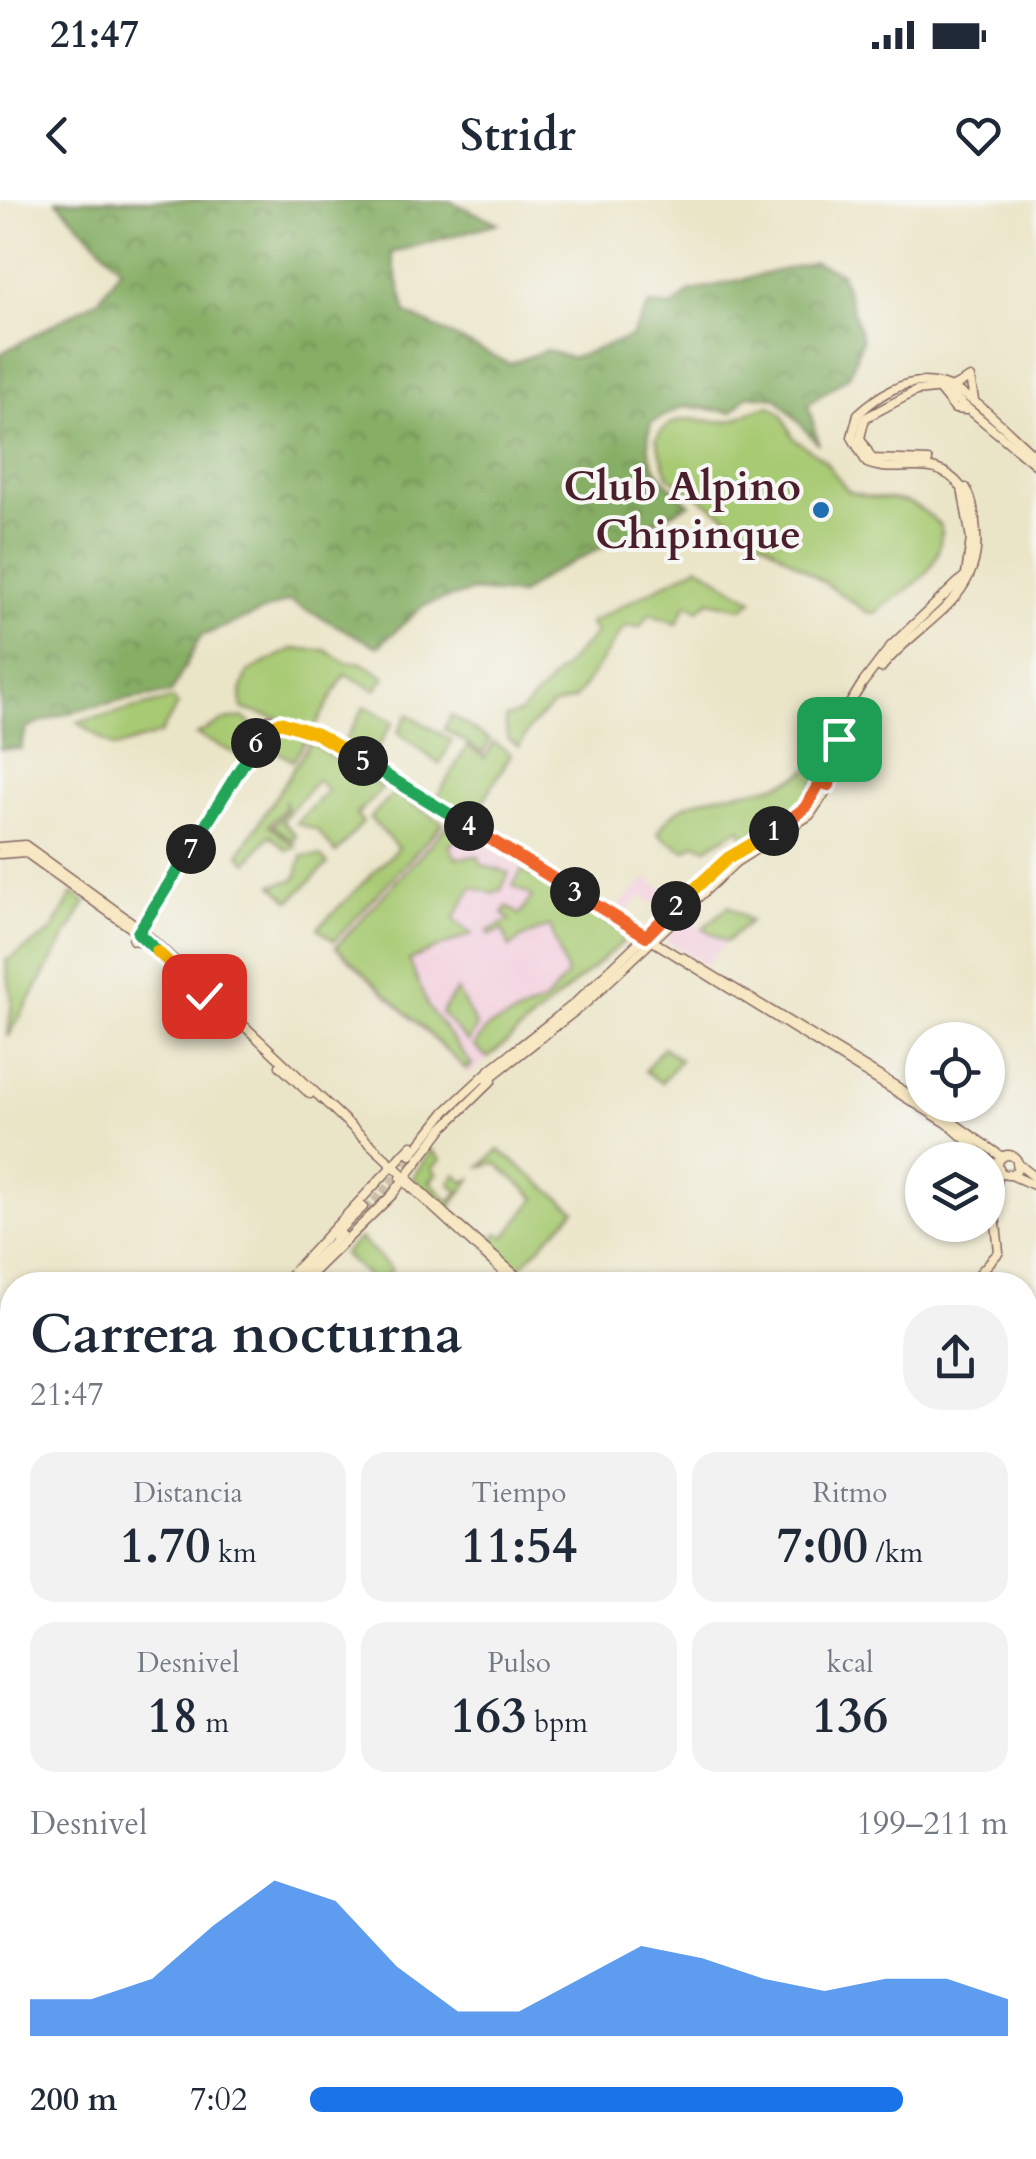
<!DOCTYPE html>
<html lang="es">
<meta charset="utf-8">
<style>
body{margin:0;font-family:Cardo,serif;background:#f2f2f3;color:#1f2937;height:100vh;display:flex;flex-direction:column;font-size:38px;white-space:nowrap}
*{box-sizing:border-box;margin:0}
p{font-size:32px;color:#747a83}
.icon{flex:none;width:55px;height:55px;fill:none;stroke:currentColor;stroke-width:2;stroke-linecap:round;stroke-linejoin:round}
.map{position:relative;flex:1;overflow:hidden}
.details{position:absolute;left:0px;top:1072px;width:1038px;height:888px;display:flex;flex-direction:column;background:#fff;border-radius:40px 40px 0 0;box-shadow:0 2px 8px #0004}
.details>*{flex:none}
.buttons{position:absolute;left:905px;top:822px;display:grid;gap:20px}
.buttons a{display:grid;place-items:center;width:100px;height:100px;border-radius:50%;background:#fff;box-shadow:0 2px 8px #0004;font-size:50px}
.pin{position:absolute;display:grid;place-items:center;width:85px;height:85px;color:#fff;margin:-42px;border-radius:20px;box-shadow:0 5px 15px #0006}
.km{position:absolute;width:50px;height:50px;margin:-25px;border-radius:50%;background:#222;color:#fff;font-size:28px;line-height:50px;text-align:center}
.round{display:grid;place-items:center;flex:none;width:105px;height:105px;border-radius:40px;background:#f2f2f3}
.head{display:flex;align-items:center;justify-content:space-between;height:170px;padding:0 30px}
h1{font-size:55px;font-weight:700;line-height:75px}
.figures{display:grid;grid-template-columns:repeat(3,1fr);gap:15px;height:170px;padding:10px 30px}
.figures div{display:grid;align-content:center;border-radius:25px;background:#f2f2f3;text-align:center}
.figures b{font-size:50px;font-weight:700}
.figures small{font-size:28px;font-weight:400}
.figures p{font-size:28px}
.chart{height:280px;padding:20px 30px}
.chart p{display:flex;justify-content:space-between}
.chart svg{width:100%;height:180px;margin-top:10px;fill:#1a73e8;opacity:.7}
ul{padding:0 30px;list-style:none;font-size:32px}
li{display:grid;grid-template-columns:160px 120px 1fr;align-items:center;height:75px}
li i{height:25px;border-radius:12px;background:#1a73e8}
.status{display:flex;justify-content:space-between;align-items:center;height:70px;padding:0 50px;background:#fff;direction:ltr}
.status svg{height:28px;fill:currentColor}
header{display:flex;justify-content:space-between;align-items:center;height:130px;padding:0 30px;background:#fff;font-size:45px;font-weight:700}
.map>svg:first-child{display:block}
</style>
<div class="status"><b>21:47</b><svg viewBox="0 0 49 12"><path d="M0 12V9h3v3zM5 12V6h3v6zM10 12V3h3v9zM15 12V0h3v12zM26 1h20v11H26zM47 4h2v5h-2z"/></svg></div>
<header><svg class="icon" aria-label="back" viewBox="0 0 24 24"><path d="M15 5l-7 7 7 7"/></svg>Stridr<svg class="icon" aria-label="heart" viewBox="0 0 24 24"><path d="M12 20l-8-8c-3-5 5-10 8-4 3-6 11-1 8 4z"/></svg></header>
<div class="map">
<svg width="1036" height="1959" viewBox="0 0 1036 1959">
<defs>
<pattern id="forest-crowns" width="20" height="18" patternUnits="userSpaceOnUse" patternTransform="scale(2.5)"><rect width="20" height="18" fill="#86ae65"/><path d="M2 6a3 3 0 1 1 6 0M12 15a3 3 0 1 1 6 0" fill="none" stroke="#708d53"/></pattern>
</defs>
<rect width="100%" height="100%" fill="#f6f6f2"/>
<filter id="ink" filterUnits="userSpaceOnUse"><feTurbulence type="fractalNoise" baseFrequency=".01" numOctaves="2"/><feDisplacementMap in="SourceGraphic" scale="20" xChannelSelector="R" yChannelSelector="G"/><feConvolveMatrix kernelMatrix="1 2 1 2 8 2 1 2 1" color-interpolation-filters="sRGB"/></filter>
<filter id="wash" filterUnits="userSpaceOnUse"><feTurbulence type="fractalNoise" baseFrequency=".0048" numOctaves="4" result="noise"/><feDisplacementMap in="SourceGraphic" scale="40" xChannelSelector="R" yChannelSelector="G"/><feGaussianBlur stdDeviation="2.25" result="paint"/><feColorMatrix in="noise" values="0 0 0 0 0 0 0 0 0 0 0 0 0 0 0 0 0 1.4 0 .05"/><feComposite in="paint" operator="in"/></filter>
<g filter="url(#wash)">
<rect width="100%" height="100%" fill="#ebe5c8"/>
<g fill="#f3cfde">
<path d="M447,622L573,699L625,736L623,743L469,875L333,747Z"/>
<path d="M647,679L673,695L668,700L660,696L667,701L661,707L642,696L626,711L618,706Z"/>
<path d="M687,718L726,742L706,765L665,739Z"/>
</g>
<g fill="#a8ca73" stroke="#79744f" stroke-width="2.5">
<path d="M770,206L781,213L794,239L824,260L848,291C891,307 902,287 941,326C943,374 910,386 875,413L867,412L668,276L656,239C673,209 699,223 727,221C740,221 748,208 770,206Z"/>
<path d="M699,366L753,400L743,408L709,401L698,410L687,403L677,424L650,414L640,427L625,426L575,499L552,506L531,526L519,547L507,538L505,518L520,513L596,433L589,423Z"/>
<path d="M292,449L325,450L347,463L361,462L385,477L376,490L345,474L314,528L242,509L241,491L248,472Z"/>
<path d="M173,499L178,505L160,534L114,548L78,522Z"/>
<path d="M365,506L393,522L370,560L343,544Z"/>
<path d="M408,514L452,541L439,564L398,532Z"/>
<path d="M451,515L490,540L483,553L444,529Z"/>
<path d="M243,517L259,529L240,556L196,535L225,520Z"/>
<path d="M279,527L309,536L293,561L262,542L270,529Z"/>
<path d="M494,542L511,554L471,622L435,601L467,546L485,558Z"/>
<path d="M310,543L383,588L356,615L363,622L336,653L317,630L296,623L328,590L317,580L282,621L296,635L294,641L273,626L287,609L284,600L285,608L269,625L296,647L286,650L270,635L247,663L239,654Z"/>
<path d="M812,566L820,572L806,604L746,639L740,628L706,648L696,643L685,651L658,634C685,576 771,606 812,566Z"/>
<path d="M394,593L443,623L334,741L318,728L398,648L370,618Z"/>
<path d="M447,626L462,634L449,646L456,658L478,656L482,665L509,673L501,690L492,693L472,687L454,719L472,734L409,760L428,807L472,865L467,870L336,747Z"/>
<path d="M302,656H320L328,664L290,701L273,685L296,679Z"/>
<path d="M522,670L622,732L624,741L488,858L474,846L488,827L545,802L567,775L550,726L521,738L510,748L503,730L490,735L488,731L510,720L503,714L507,706L520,715L532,696L513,686Z"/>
<path d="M73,693L86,702L8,837L12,801L6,761L51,732Z"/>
<path d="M729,706L750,721L726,742L703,728Z"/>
<path d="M457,790L477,827L468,842L441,813Z"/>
<path d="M663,847L680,860L661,883L645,871Z"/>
<path d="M431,950L441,960L432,968L437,974L430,981L449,1002L459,992L450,983L456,974L464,982L471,979L447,1012L413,977Z"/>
<path d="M499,950L575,1010L515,1072L487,1047L498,1033L505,1037L536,998L496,963L481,966Z"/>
<path d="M360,1038L392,1070L377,1085L343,1054Z"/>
<path d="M12,1490V1682L0,1697V1504Z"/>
<path d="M1036,1543V1657L1025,1660V1556Z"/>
<path d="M1025,1714L1036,1734V1781L1025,1791Z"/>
</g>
<path fill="url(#forest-crowns)" stroke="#686648" stroke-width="2.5" d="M56,0L450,1L498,23L391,53L406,113L510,164L546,150L572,158L631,137L649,105L673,107L689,92L815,62L841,73L862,140L849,176L808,204L819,245L777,198L748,195L732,212L684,206L651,223C640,260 663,282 690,304L547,375L520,395L473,391L424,405L378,447L289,401L201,436L171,493C121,501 72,507 26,529L21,549H0V154L99,99L121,68Z"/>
</g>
<g filter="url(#ink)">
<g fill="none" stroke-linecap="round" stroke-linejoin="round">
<path stroke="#cbbda9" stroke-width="8" stroke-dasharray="8 4" stroke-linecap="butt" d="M366,1010L415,957"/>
<g stroke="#826462" stroke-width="11">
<g id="secondary">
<path d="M937,187L955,209L966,210"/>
<path d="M953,187L970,178L974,200"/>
<path d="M928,261L872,259L860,238L865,218L916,191L943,188L1036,265"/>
<path d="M881,468C917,422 982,400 976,334C975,319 974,302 966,288"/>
<path d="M0,647L25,645L141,729L448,1017L527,1085"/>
<path d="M0,654L25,652L138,733"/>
<path d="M138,733L270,519L326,539L947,923L998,968"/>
<path d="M133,740L148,743"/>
<path d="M682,757L922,902"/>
<path d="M280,866L310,894"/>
<path d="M487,880L588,801L736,662L810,615L827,590L837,550"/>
<path d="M928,905L1002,957"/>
<path d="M411,955L446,911L492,868L574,804L713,671L805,608L826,571L844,513L862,484L891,446L966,375L971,339L962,288C934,251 901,277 867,263L852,237L858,214C935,142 978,206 1036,257"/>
<circle cx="1008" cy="965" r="10"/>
<path d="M1017,963L1036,978"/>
<path d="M1009,974L1036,986"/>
<path d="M401,978L518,1085"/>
<path d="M334,1035L363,1007"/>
<path d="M283,1083L412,945"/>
<path d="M290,1085L341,1034"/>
<path d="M300,1085L392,995L443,928L492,880"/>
<path d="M969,1085L999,1052L994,1005L999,969"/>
<path d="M1025,1332L1036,1318"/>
<path d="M0,1350L12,1338"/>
<path d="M0,1359L12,1348"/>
<path d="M0,1374L12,1362"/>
<path d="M1025,1686L1036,1710"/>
<path d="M1025,1705L1036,1726"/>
<path d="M0,1719L12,1725"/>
<path d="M487,1948L510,1959"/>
<path d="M855,1959L862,1948"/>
</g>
</g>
<use href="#secondary" stroke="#f7e8c3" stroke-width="8"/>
</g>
</g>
<g fill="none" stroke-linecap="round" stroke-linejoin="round" filter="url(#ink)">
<g stroke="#fff" stroke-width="20">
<path id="split-1" d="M774,631L805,608L820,582L829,585L839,539"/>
</g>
<g stroke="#fff" stroke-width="20">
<path id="split-2" d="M676,706L728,658L774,631"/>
</g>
<g stroke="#fff" stroke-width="20">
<path id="split-3" d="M575,692L646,736L676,706"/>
</g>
<g stroke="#fff" stroke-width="20">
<path id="split-4" d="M469,626L575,692"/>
</g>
<g stroke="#fff" stroke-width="20">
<path id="split-5" d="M363,561L469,626"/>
</g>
<g stroke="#fff" stroke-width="20">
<path id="split-6" d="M256,543L263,532L280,522L317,534L363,561"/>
</g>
<g stroke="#fff" stroke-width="20">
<path id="split-7" d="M191,649L256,543"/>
</g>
<g stroke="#fff" stroke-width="20">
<path id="split-8" d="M157,751L138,733L191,649"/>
</g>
<g stroke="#fff" stroke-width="20">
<path id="split-9" d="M157,751L204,796"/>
</g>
<use href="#split-1" stroke="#f0652b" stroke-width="12"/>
<use href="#split-2" stroke="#f5b400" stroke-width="12"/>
<use href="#split-3" stroke="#f0652b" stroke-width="12"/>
<use href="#split-4" stroke="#f0652b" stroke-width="12"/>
<use href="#split-5" stroke="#22a559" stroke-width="12"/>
<use href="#split-6" stroke="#f5b400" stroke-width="12"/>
<use href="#split-7" stroke="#22a559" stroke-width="12"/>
<use href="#split-8" stroke="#22a559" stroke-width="12"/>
<use href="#split-9" stroke="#f5b400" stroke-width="12"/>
</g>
<circle fill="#1f6fb2" stroke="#f6f6f2" stroke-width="4" cx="821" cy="310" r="10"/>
<g text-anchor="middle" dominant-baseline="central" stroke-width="8" stroke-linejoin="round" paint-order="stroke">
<g font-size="42" font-weight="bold" fill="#4a1f2b" stroke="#f6f6f2" text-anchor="end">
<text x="801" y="286">Club Alpino<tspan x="801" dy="48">Chipinque</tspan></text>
</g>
</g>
</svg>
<div class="buttons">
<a><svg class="icon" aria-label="locate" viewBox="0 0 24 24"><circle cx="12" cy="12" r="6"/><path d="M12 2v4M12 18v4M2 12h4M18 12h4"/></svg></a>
<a><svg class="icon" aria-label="layers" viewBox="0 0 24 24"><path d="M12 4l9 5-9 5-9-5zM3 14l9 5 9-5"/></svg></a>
</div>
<div class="pin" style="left:839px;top:539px;background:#1e9e55"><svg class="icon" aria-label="arrive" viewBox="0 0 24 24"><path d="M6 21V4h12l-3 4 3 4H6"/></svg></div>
<div class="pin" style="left:204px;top:796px;background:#d93025"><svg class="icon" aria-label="check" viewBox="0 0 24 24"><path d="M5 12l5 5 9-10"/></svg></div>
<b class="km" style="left:774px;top:631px">1</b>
<b class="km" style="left:676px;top:706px">2</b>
<b class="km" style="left:575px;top:692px">3</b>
<b class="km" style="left:469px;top:626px">4</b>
<b class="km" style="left:363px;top:561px">5</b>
<b class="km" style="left:256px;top:543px">6</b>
<b class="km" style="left:191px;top:649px">7</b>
<section class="details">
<div class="head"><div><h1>Carrera nocturna</h1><p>21:47</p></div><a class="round"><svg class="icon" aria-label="share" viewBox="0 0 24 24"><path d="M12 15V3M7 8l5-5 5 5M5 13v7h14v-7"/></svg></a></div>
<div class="figures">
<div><p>Distancia</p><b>1.70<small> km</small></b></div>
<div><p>Tiempo</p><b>11:54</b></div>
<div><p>Ritmo</p><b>7:00<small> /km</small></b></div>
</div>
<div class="figures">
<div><p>Desnivel</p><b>18<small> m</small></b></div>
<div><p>Pulso</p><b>163<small> bpm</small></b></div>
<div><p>kcal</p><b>136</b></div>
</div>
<div class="chart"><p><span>Desnivel</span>199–211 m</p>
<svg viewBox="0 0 160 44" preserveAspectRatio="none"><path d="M0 44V35L10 35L20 30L30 17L40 6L50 11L60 27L70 38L80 38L90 30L100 22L110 25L120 30L130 33L140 30L150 30L160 35V44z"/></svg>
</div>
<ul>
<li><b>200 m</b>7:02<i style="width:85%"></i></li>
</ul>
</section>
</div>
